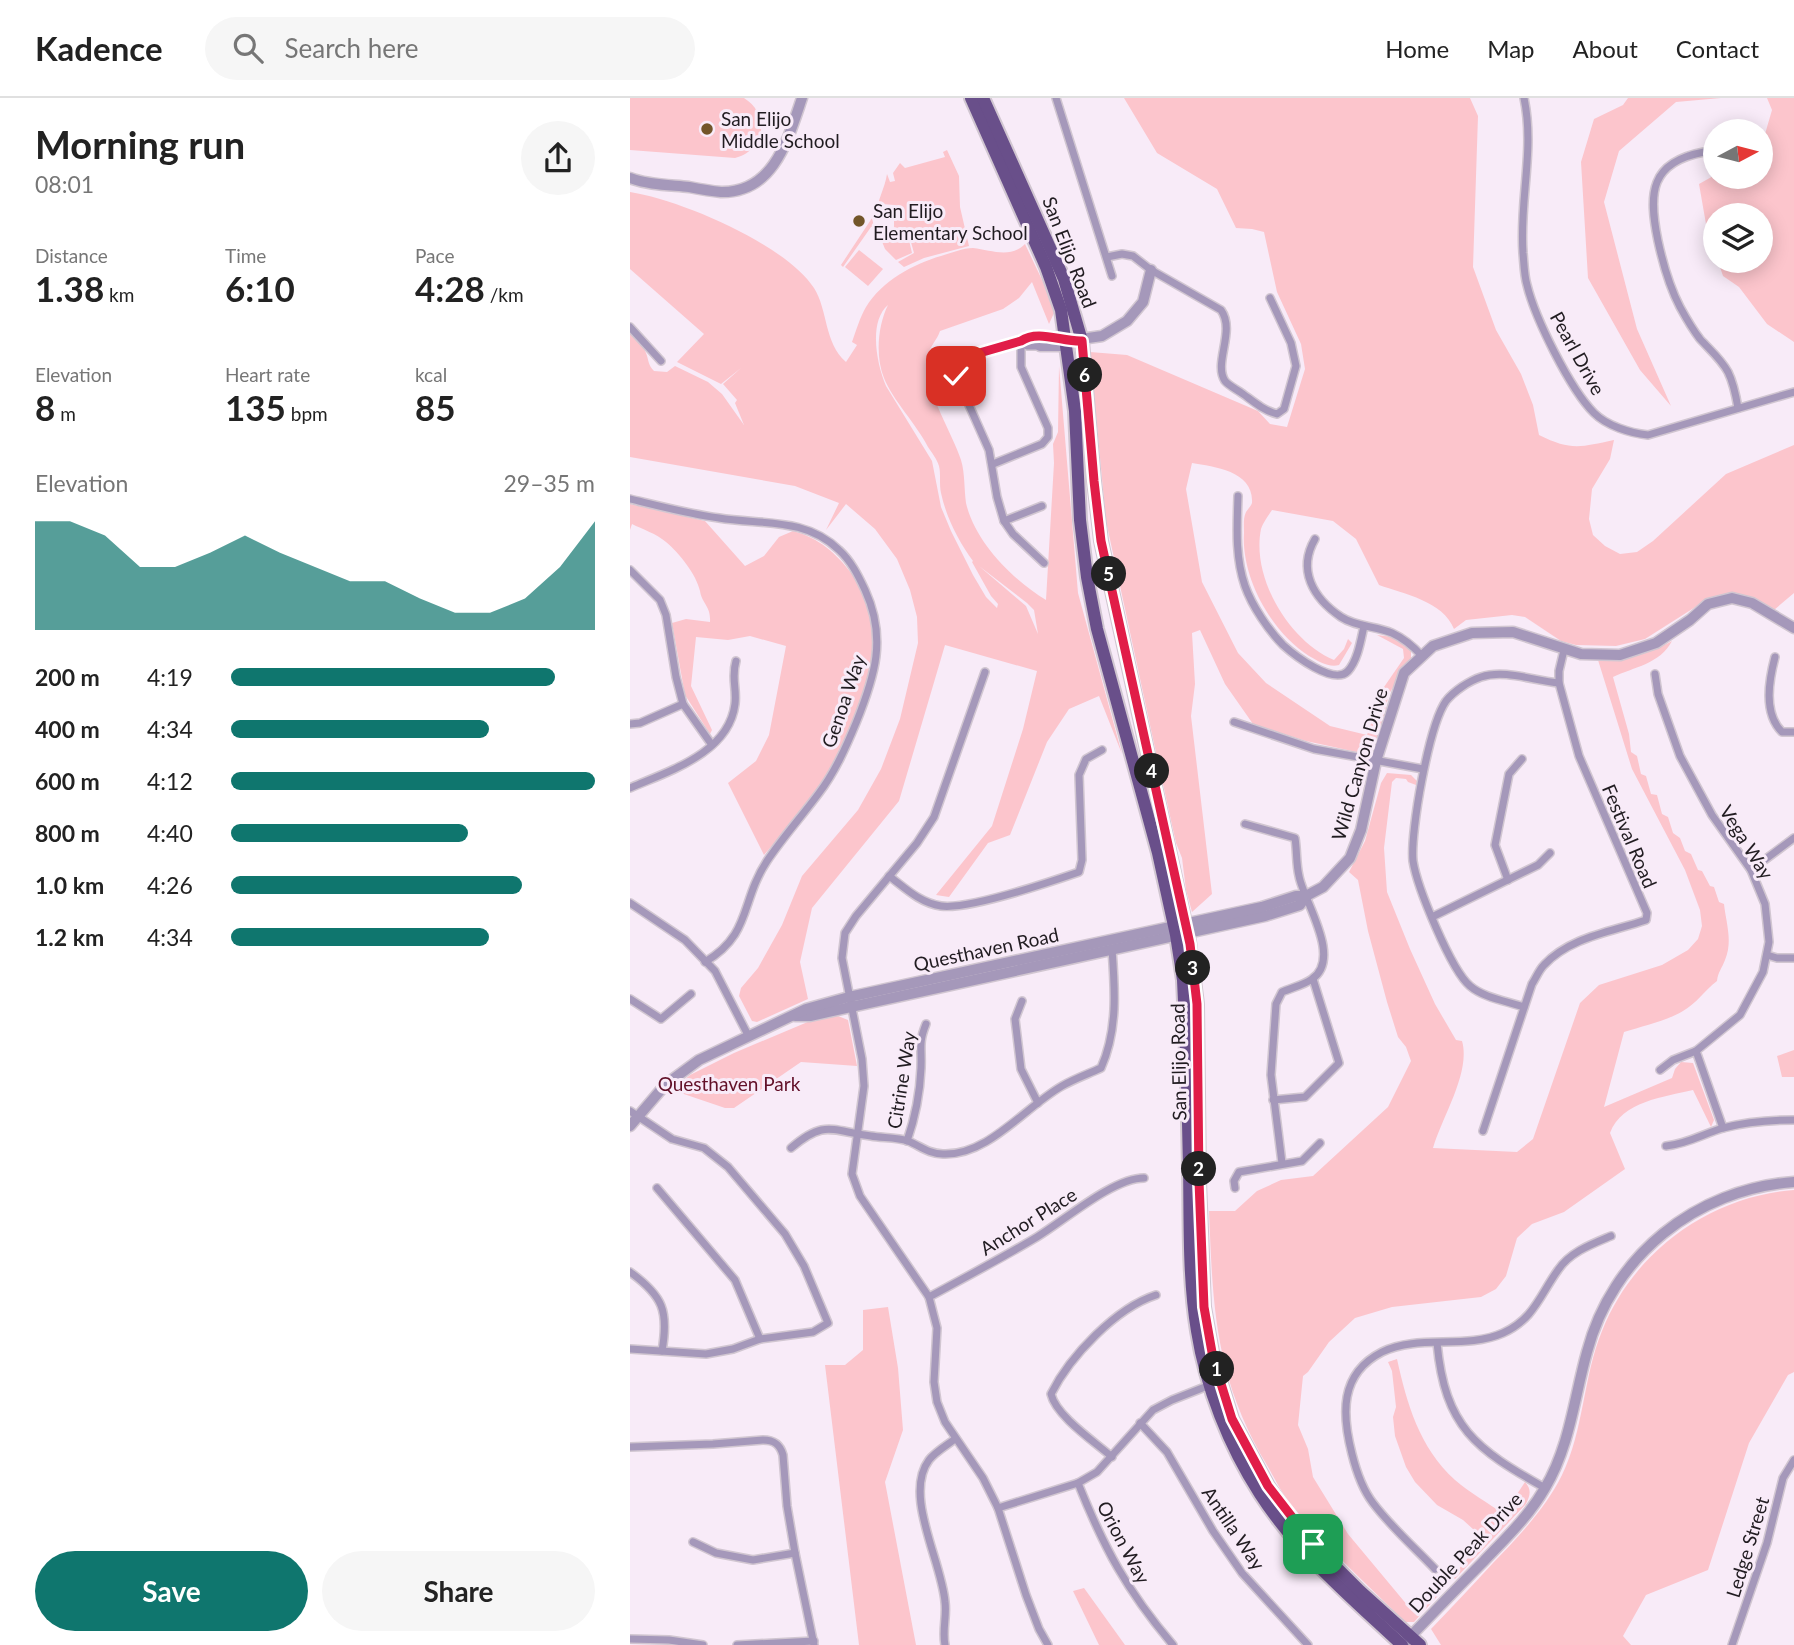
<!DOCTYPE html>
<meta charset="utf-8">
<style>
body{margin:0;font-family:Lato,sans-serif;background:#f6f6f6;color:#222;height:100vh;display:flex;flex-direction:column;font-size:26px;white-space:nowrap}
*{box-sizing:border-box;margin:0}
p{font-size:23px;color:#767676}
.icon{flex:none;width:38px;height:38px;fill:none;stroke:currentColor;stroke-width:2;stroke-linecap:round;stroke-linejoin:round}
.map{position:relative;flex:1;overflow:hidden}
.panel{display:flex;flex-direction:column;background:#fff;width:630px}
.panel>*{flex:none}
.needle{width:46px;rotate:83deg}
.tools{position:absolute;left:1073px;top:21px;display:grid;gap:14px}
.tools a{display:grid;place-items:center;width:70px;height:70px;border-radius:50%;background:#fff;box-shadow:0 4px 18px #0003;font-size:35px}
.pin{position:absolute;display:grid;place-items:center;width:60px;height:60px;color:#fff;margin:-30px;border-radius:14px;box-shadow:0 4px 10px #0006}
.km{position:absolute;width:35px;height:35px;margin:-18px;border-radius:50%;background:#222;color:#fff;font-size:19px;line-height:35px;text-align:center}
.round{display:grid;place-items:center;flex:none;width:74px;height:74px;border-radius:37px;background:#f6f6f6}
.overview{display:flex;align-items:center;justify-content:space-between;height:119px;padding:0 35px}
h1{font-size:38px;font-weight:700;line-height:52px}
.figures{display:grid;grid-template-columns:repeat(3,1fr);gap:10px;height:119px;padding:7px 35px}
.figures div{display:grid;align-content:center}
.figures b{font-size:35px;font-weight:700}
.figures small{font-size:19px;font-weight:400}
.figures p{font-size:19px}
.chart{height:196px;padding:14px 35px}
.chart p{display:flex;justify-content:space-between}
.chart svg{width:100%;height:126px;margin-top:7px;fill:#0f766e;opacity:.7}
.primary-button{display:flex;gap:14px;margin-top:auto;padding:14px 35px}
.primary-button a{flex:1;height:80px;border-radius:42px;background:#0f766e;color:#fff;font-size:28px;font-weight:700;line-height:80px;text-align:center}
.primary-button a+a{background:#f6f6f6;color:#222}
ul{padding:0 35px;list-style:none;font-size:23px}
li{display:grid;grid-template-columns:112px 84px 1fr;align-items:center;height:52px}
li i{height:18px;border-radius:9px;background:#0f766e}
header{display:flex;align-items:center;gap:42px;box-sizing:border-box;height:98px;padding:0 35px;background:#fff;border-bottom:2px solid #e0e0e0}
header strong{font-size:33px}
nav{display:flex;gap:38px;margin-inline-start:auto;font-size:24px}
.search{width:490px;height:63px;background:#f6f6f6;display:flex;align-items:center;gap:18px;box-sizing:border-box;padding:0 24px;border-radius:38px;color:#767676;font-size:26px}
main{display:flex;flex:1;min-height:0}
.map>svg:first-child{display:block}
</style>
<header>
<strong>Kadence</strong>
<div class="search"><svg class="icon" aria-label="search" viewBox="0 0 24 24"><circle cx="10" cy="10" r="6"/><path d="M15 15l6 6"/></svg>Search here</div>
<nav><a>Home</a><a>Map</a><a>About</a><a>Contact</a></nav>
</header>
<main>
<section class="panel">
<div class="overview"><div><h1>Morning run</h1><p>08:01</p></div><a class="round"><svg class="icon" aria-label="share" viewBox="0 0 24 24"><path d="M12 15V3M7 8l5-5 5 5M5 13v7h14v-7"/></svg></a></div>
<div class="figures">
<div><p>Distance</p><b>1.38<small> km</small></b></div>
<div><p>Time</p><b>6:10</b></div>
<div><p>Pace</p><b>4:28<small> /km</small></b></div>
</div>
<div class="figures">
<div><p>Elevation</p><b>8<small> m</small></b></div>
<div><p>Heart rate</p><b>135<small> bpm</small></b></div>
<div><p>kcal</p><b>85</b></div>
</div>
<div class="chart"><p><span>Elevation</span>29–35 m</p>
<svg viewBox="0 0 160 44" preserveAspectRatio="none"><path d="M0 44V6L10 6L20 11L30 22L40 22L50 17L60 11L70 17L80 22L90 27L100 27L110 33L120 38L130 38L140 33L150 22L160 6V44z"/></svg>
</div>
<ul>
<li><b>200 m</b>4:19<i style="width:89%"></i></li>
<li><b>400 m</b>4:34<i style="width:71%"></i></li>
<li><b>600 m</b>4:12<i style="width:100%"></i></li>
<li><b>800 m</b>4:40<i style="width:65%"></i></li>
<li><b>1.0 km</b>4:26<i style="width:80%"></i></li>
<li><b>1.2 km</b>4:34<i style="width:71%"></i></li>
</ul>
<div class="primary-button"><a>Save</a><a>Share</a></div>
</section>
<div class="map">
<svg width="1164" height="1547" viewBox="0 0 1164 1547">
<rect width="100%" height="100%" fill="#f8ebf8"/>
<g fill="#fcc5cc" fill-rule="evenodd">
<path d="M0,0H114C141,17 135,52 105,60L0,52Z"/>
<path d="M494,0H840L848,18L843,169L866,232L891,276L903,307L909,337C941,353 951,349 984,342L980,361L962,391L959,421L963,437L975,448L990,456L1007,454L1023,443L1096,376L1164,347V495L1144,512L1122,500L1100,497L1078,501L1015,541L986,548L946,547L931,543L895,519L882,517L836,522L824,531C813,503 774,496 749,487L726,441L703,423L642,412C638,418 633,425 631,431C621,480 660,544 704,562L714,551L718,541L722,545L709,567C699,570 688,563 679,558C642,535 611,480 614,435C614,429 613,420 616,414C618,411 621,408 622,405C624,373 585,369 562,365L556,391L572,484L608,555L636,585L700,628L737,637L754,589L774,560L773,551L747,537L763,539L781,553V560L759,596L746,650L736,656L676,643L623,626L595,586L570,532L562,535L565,586L561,618L582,796L562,814L556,792L552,760L546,745L525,650L476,423L460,254L497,257L628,313L640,326L657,329L675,271L671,246L647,194L634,134L622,131L606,130L587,91L527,55Z"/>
<path d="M998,0H1091L1046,4L989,53L974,104L1007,231L1041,308L1010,272L958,180L951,64L964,21L993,7Z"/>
<path d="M1137,0H1164V244L1137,226L1109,189L1093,178L1088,163H1130V117H1085V153L1076,126L1069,86L1085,77L1130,79L1131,39L1135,36L1142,12Z"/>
<path d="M317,52L329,78L330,109L339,148L294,160L274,169L268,164L284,155L279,137L269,138L264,134V107L252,106L246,121C245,106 255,91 257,76L260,84L265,83L263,75L270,65L275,70L315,59L313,54Z"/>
<path d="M0,94C51,102 155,146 184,190C198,212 194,245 216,264L227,247L222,244C226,233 230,219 236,209C252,183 283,166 311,158C321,155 333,150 343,150C361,152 380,161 395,146L413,184L424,215L419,226L402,184L389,200L373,211L310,233C307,242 301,247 298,256C290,286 322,333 331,362C335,375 334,391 336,405C345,444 382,481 416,502L424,365L423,346L428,334L429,268L448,495L492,656L469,598L439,611L417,644L380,737L358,745L319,799L306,797L362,728L393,631L407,573L315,547L269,703L182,810L170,864L178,901L127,924L122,923L109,898L111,890L128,870L152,827L172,778L228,712L251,671L270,621L288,545L287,519L280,492L267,461L245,431L216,406L196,432L209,405L165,388L0,359V235C6,241 13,246 16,255C19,263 18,267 24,273L37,274L45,268L78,284L92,296L114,327L105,305L107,302L93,286L111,270L91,286L47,264L74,236L0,171ZM258,207C248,227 245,258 254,280C262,301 287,327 298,349C302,355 307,361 309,368C311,376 309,386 311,395C316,419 329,444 343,463L342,464L361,498L368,506L367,510L356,499L343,477L321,433L311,409L302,363L256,288C247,267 238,224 258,207ZM349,468L397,505L404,512L408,536L396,508Z"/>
<path d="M242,120L244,129H241L213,169L211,167Z"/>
<path d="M258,134L269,140L278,138L282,155L266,162L255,151L249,136Z"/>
<path d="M229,152L253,171L238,188L215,169Z"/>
<path d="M0,406L75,423L115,468L134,458L149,439L163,433C189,440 206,455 222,476C267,536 229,630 192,686C175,711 154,734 134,757L98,685L126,663L139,637L156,548L120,538L98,542L66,539L61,588L82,632L80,636L55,597L42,525L56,521L80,524C81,508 72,506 70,493C66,476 50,456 36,444C27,436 12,431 2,426L0,432Z"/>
<path d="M1042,543C1030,566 1004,569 983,579L999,636L1001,654L1007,658L1011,676L1016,678L1021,696L1027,697L1032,716L1038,719L1043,735L1050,740L1055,753L1061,756L1068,772L1072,773L1080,788L1084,789L1089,804L1094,806C1096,825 1103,843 1095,862C1092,870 1088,874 1087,883C1074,893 1067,905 1053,913C1036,923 1013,928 994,934L974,1009L1042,980L1045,971L1051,964L1063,965L1084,1022L1081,1029L1063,992C1034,999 992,1003 980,1035L995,1071L934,1114L902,1126L887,1140L876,1178L866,1191L851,1199L762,1209L725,1220L699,1244L678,1274L673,1278L668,1327L678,1351L683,1379L718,1436L778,1508L788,1510L814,1491L784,1524H775C736,1485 694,1448 660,1405C651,1394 645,1381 638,1369C585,1280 583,1213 579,1113H605L627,1093L651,1082L683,1078L758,1009L781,963L776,949L768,939L757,904L738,833L728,782L719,774L735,743L751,685L757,675L781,677L787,683L786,687L778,684L776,681L766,680L762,684L754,750L757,794L780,851L805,906L826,942L832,943C841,974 812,1019 803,1050L887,1054L903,1041L950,905L969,887L1032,867L1058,852L1068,841L1072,828L1070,812L1055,772L1002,671L968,562C996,561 1017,557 1042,543Z"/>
<path d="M208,918L218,922L227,968L171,964L104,1010H95L42,992L60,977L104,955L180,923Z"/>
<path d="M1164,952V979H1152L1147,958Z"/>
<path d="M1164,1092V1274L1158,1277L1119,1345L1078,1472L1016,1497L993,1538L1001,1547H811L801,1531C822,1509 843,1487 863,1465C889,1438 915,1411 932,1377C954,1332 953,1279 972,1233C1003,1154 1080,1098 1164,1092Z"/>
<path d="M258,1209L268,1270L273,1332L255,1384L286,1547H229L195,1267H215L233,1252V1212Z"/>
<path d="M767,1261C777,1306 789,1349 825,1382C840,1395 858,1405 874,1416L895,1384C902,1392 900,1397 896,1406L825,1481L822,1479L854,1441L833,1422L807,1407L785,1384L776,1369L765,1338L763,1319L766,1309L762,1273L758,1264Z"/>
<path d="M454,1490L495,1547H469L443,1493Z"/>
</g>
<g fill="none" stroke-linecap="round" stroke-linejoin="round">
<g stroke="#d1c6d1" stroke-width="10">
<g id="minor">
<path d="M426,0L482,178"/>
<path d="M894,0C905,52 889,103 893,155C894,165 894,177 897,187C905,220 940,291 964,315C977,328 1000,335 1018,337L1164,294"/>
<path d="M1074,54C1020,64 1018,95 1028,143C1033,166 1039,188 1050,209C1056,220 1063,232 1070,241C1080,252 1091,261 1098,274C1104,286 1106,298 1108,310"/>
<path d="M477,159L492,156L503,158L521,172L591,212C606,233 583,265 595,283C599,288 608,292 613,296C624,304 633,312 647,316L654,311L666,268L661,245L640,200"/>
<path d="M0,229L31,263"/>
<path d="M391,243L397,248H410V239L397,238L391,243L332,260L327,268L326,278L359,352L367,399L374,423L383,436L414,465"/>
<path d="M363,366L412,346L418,339V330L391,269V243"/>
<path d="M608,398C607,429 605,459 615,488C622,508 639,533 653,547C664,557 704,588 718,573C728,562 731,541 734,528"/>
<path d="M0,401C29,408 59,416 89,420C131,427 175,419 209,452C221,463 228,477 235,492C257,540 245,578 226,625C216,649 205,674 189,695C172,718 153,739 137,763C110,804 122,836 75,864"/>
<path d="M374,423L412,408"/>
<path d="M685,441C667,472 683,500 711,519C726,529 746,528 762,535C775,541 783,548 792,558"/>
<path d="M0,472L30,502L36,517L46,579L53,606L82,647"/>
<path d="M1145,559C1139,582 1133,615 1152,634H1164"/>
<path d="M355,574L304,719L287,745L226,818L215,835L212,860L232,961L234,988L222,1076L230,1098L299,1199L307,1230L304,1284L307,1304L315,1324L353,1380L368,1410L396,1497L409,1531L418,1547"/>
<path d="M1025,576L1028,596L1050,658L1082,717L1121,772L1135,806L1139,844L1133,874L1110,917L1066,953L1043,962L1030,972"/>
<path d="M604,624L684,651L793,671"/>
<path d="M0,626L10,625L53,606"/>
<path d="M0,690C39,673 99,655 105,606C107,590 101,580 106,563"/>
<path d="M615,726L665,740C667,752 666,766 669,778C673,802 713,860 682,881C674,887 661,890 652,894L646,906L641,977L652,1065"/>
<path d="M1121,772L1164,740"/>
<path d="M259,778C275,790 290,805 311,808C338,812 420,784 449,774L452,762L449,677L456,661L472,652"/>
<path d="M878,782L865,747L879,676L892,661"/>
<path d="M0,805L55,842L85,873L119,939"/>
<path d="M802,819L908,767L920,755"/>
<path d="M1137,857L1147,860H1164"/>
<path d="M0,901L31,921L61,896"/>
<path d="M392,903L385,921L391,971L408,1005"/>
<path d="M894,909C877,903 854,900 840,888C821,872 787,789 783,763C780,734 799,627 816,603C824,593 839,583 851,579C875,571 904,583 929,585"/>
<path d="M1066,953L1093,1030"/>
<path d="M643,1002L675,999L709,965L683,881"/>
<path d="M0,1013L42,1041L74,1050L98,1069L155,1136L174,1168L198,1225L183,1234L130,1241L103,1251L76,1256L0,1251"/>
<path d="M853,1033L902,886C906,880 909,872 914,867C940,839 981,834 1016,822L1017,815L949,658L929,585V573L934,552"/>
<path d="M277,1043C285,1020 290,995 291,970C292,950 288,946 296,926"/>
<path d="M1036,1048C1057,1046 1073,1036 1093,1030C1116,1024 1141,1022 1164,1022"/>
<path d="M161,1050C195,1021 201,1033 241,1038C252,1040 267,1039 278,1043C290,1048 299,1056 313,1056C358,1058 395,1009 432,988C444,981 458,976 471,970C488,932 485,891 482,851"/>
<path d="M27,1090L105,1182L130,1241"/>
<path d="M605,1090L604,1083L609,1074L672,1063L690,1045"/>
<path d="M0,1174C33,1198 39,1213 32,1253"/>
<path d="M299,1199C336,1179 372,1160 407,1139C435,1122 483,1080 514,1080"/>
<path d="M807,1245C815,1330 846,1351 915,1390"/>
<path d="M510,1325L537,1354L583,1433L612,1475L678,1547"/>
<path d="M0,1349L83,1346L133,1342C144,1342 150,1346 153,1357L157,1408L165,1455L184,1547"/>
<path d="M482,1359C465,1344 426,1318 421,1296C440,1258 486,1210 526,1197"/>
<path d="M448,1385C474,1450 497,1493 543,1547"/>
<path d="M368,1410L448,1385L467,1374L523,1312L542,1302L580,1287"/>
<path d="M63,1444L86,1455L123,1462L165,1455"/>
<path d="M805,1471C785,1450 761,1429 743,1405C733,1392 726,1372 722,1356C712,1317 709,1276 752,1254C789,1236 835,1252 873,1235C904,1221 910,1197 928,1172C940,1154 962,1146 981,1138"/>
<path d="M0,1541L39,1542L73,1547"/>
<path d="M107,1547L184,1543"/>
<path d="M315,1547C312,1532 317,1518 315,1504C312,1464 273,1397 299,1362C305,1354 317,1347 325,1341"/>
<path d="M1102,1547L1137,1445L1153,1380L1164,1362"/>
</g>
</g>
<g stroke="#d1c6d1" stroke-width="13">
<g id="tertiary">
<path d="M0,80C18,87 40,87 59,89C69,91 80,93 91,94C144,95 158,41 172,0"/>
<path d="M410,239H428L437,243"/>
<path d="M410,248H430L437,243L472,238L497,223L513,204L521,172"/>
<path d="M165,918H180L635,818L670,807L676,798L693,789L720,760L731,732L746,663L774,575L803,548L842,535L883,534L951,556L990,557L1026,545L1060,522L1078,506L1102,500L1122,505L1164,530"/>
<path d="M0,1028L35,987L69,962L176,911L219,899L632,809L666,798H676"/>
<path d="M776,1543C802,1516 828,1489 854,1463C876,1440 899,1418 915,1390C940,1348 944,1300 957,1254C982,1158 1066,1091 1164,1084"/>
</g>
</g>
<g stroke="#d1c6d1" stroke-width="16">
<g id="primary">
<path d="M341,0L416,169L431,212L445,313L450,422L457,479L467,531L528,755L546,837L553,882C556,944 558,1007 559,1069C560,1123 558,1179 567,1233C576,1290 599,1348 630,1396C668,1455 722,1500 772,1547"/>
<path d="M353,0L434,181L452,243L464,383L471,443L559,843L567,906L569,1083L574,1209L583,1260L602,1321L638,1388L657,1415L683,1446L730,1493L790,1547"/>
</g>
</g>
<use href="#minor" stroke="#a598ba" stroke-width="7"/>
<use href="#tertiary" stroke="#a598ba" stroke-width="10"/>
<use href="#primary" stroke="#694f8a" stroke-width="12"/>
</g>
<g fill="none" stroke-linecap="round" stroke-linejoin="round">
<g stroke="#fff" stroke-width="14">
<path id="route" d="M326,278L327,268L332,260L391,243C408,231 432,244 452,243L464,383L471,443L560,846L567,906L569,1083L574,1209L583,1260L602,1321L638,1388L683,1446"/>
</g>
<use href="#route" stroke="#e11d48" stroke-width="9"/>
</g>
<g fill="#725529" stroke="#f8ebf8" stroke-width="2.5">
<circle cx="77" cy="31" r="7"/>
<circle cx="229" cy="123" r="7"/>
</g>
<g text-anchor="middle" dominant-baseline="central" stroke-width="6" stroke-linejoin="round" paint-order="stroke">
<g font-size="19" fill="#211c21" stroke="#f8ebf8" text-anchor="start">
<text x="91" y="20">San Elijo<tspan x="91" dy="22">Middle School</tspan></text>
<text x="243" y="112">San Elijo<tspan x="243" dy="22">Elementary School</tspan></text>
</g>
<g font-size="19" fill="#211c21" stroke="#f8ebf8">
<text transform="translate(440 154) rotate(69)">San Elijo Road</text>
<text transform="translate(948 255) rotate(61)">Pearl Drive</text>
<text transform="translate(213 603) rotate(-71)">Genoa Way</text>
<text transform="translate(729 666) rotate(-74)">Wild Canyon Drive</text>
<text transform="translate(1000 738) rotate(67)">Festival Road</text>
<text transform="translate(1117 744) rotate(58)">Vega Way</text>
<text transform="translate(356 851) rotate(-12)">Questhaven Road</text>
<text transform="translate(548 964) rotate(-91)">San Elijo Road</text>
<text transform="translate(271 982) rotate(-81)">Citrine Way</text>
<text transform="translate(398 1123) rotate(-32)">Anchor Place</text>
<text transform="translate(604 1430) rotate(56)">Antilla Way</text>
<text transform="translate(494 1444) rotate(62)">Orion Way</text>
<text transform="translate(1117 1449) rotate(-73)">Ledge Street</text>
<text transform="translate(835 1454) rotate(-47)">Double Peak Drive</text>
</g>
<g font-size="19" fill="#621028" stroke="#f8ebf8">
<text x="99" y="985">Questhaven Park</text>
</g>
</g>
</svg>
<div class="tools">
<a><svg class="needle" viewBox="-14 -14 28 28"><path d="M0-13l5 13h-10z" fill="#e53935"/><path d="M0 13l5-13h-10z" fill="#767676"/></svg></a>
<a><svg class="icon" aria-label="layers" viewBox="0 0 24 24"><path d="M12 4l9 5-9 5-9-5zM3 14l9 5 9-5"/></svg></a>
</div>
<div class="pin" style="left:683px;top:1446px;background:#1e9e55"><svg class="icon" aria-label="arrive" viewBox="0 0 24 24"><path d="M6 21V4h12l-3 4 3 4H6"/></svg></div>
<div class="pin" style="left:326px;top:278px;background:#d93025"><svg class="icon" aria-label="check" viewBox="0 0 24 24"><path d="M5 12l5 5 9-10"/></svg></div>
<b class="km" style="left:587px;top:1271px">1</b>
<b class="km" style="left:569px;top:1071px">2</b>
<b class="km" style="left:563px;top:870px">3</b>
<b class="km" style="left:522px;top:673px">4</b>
<b class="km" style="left:479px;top:476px">5</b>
<b class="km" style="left:455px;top:277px">6</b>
</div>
</main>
